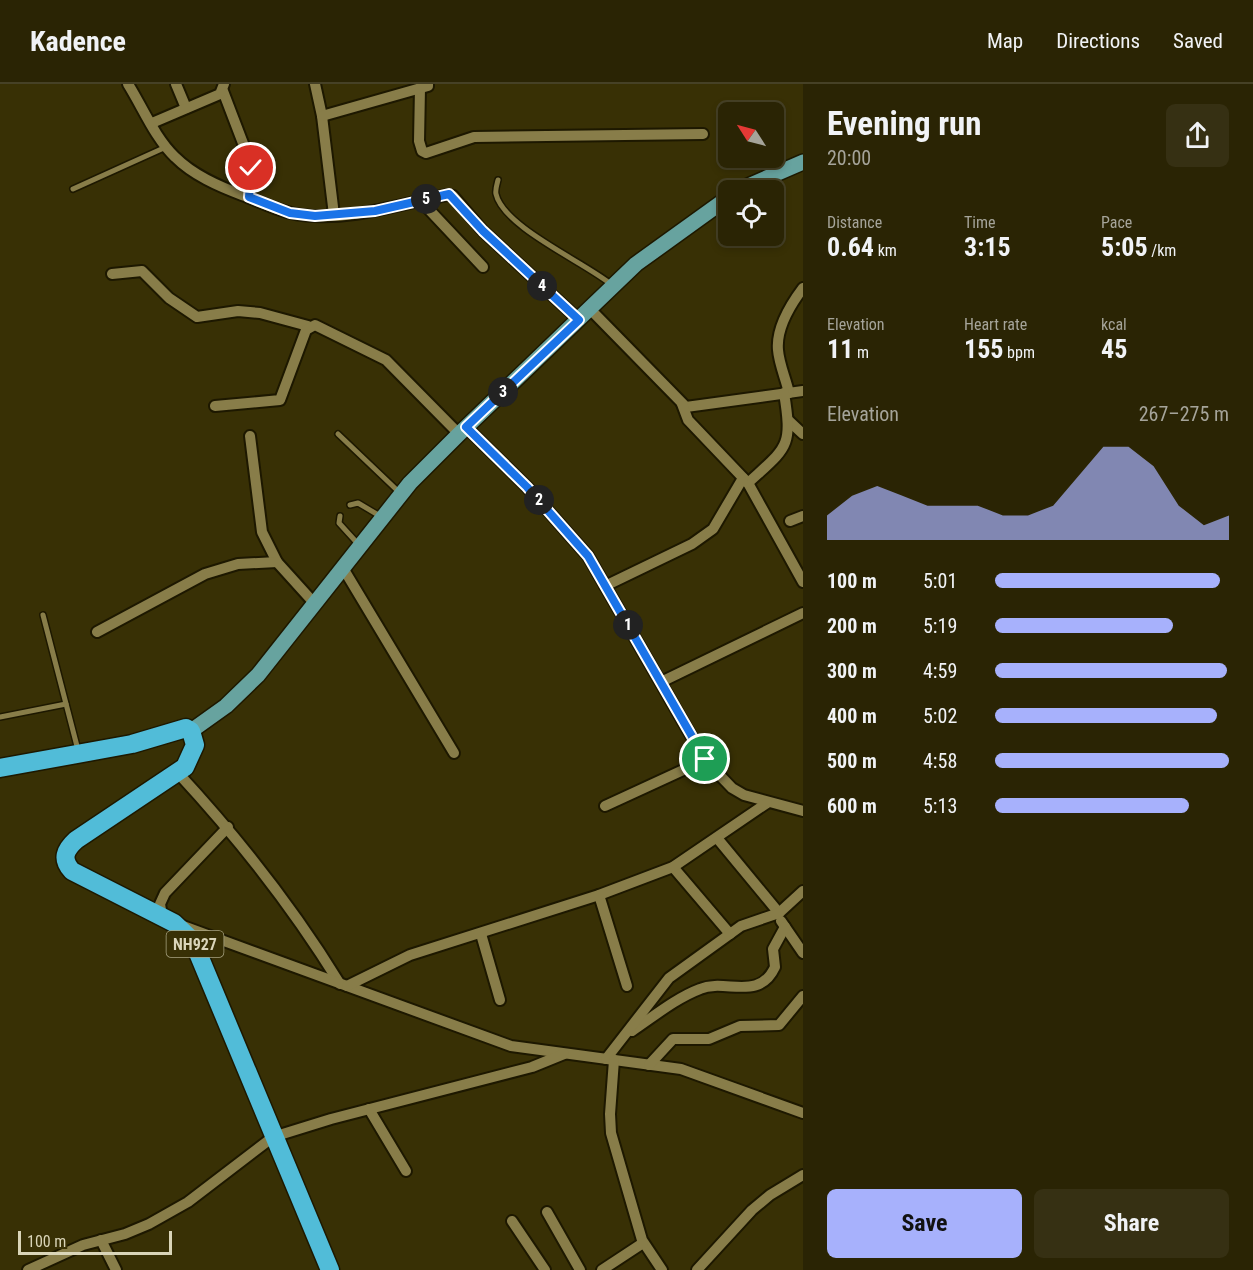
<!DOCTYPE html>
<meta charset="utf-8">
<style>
body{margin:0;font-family:"Roboto Condensed",sans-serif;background:#363013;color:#f1f3f6;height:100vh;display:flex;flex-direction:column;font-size:22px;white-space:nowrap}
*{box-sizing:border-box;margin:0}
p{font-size:20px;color:#a5a49a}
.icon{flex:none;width:33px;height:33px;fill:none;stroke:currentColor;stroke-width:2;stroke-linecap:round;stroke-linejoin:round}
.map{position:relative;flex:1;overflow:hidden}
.side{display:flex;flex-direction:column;background:#2a2404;width:450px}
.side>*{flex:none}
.needle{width:39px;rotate:306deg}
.buttons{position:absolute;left:718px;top:18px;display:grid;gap:12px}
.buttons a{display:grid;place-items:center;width:66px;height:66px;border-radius:9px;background:#2a2404;box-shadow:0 3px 9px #0003,0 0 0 2px #464126;font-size:30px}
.scale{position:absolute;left:18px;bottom:15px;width:154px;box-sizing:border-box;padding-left:6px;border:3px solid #dad5b9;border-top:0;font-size:16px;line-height:21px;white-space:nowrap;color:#dad5b9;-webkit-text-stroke:4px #383005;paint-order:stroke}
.pin{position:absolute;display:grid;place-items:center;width:51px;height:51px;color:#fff;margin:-26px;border:3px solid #fff;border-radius:50%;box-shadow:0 2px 6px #0007}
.km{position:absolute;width:30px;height:30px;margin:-15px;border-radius:50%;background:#222;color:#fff;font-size:16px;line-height:30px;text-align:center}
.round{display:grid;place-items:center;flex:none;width:63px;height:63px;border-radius:9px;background:#363013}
.headline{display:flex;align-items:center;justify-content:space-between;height:102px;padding:0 24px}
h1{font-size:33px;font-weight:700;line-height:45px}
.metrics{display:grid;grid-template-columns:repeat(3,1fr);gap:9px;height:102px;padding:6px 24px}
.metrics div{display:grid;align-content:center}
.metrics b{font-size:26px;font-weight:700}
.metrics small{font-size:16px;font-weight:400}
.metrics p{font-size:16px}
.chart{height:168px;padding:12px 24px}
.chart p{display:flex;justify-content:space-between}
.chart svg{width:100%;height:108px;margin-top:6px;fill:#a7b1fc;opacity:.7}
.primary-button{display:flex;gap:12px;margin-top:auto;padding:12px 24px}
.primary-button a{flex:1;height:69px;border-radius:9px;background:#a7b1fc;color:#111;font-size:24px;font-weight:700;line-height:69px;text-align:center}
.primary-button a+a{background:#363013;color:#f1f3f6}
ul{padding:0 24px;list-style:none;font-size:20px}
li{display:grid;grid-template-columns:96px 72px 1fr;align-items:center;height:45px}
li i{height:15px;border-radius:8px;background:#a7b1fc}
header{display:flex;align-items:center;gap:36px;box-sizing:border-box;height:84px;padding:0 30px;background:#2a2404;border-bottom:2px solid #464126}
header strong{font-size:28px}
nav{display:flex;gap:33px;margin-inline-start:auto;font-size:21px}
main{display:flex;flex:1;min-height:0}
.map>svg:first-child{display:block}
</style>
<header>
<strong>Kadence</strong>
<nav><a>Map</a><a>Directions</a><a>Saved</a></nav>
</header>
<main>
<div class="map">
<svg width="803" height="1186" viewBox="0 0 803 1186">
<rect width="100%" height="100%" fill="#383005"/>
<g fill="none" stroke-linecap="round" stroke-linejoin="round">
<g stroke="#1d1800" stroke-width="8">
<g id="lane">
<path d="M498,96C497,100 495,106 496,110C503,143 586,179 612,201"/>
<path d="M73,105L166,63"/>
<path d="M338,350L400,409"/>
<path d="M350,421L358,419L380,432"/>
<path d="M340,432L339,439L359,461"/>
<path d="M43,531L78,666"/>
<path d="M0,633L66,620"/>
</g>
</g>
<g stroke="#1d1800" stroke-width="14">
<g id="street">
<path d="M128,0C143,24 155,54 175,73C193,91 218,102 242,111C261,118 282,129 302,131C351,137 399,120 447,111L453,112L483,147L579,236"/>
<path d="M176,0L186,24"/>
<path d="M315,0L322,32L334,131"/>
<path d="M420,4L419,57L422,67L426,69L474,53L703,50"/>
<path d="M223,7L249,75V113"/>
<path d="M322,32L428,2V0"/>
<path d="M152,39L220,10L224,0"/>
<path d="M421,117L483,183"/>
<path d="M112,190L142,187L169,214L197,233L238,227L260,229L308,242"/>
<path d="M590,225L686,323L803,307"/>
<path d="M789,309C786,295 779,280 778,266C776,245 791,220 803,204"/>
<path d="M682,320L688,336L748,399L803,498"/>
<path d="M215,322L280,316L306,246L315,241L386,276L459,350"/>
<path d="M789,337L803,350"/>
<path d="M466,343L527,403L588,472L705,676L732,704L744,711L803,727"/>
<path d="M250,352L262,448L277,478L315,520"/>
<path d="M748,399C787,363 793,364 784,309"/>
<path d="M790,437L803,432"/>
<path d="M343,484L454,669"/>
<path d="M605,502L692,460L713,445L743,394"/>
<path d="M97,548L205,490L238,480L277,478"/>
<path d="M661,598L803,529"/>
<path d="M178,689C240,756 292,822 340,900"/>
<path d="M605,722L705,676"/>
<path d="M717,754L779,829"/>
<path d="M673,783L730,850"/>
<path d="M599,811L627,902"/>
<path d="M162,832L160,820L165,809L228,743"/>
<path d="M781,837L803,869"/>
<path d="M183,842L511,962L681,985L803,1029"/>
<path d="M481,850L500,916"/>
<path d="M347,902L410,871L599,811L673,783L767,719"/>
<path d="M632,947C653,933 676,914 700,905C725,894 759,918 775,883L773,865L785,843"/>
<path d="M606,975L669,894L741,842L779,829L803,807"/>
<path d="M614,976L610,1030L611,1049L642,1156L662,1186"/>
<path d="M649,981L673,955H709L740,942L779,941L803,912"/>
<path d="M369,1025L406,1087"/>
<path d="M547,1128L580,1186"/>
<path d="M512,1137L545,1186"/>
<path d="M101,1156L116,1186"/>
<path d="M28,1186L83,1161L125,1150L149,1140L188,1118L273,1053L331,1035L532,983L564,970"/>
<path d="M602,1186L643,1159"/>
<path d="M697,1186L752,1126L770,1111L803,1091"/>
</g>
</g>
<g stroke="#1d1800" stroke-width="18">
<g id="primary">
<path d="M739,106L803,78"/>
<path d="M191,647L226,622L258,591L410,399L459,350L636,180L729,113"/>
</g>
</g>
<g stroke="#1d1800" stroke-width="21">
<path id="highway" d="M0,684L132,660L186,644L191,647L195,661L185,683L76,756C65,766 61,775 72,787L174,839L193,857L330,1186"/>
</g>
<use href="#lane" stroke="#887d49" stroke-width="5"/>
<use href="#street" stroke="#887d49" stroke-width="10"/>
<use href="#primary" stroke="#67a39f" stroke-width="15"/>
<use href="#highway" stroke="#51bcd8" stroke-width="18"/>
</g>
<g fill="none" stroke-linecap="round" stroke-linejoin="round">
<g stroke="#fff" stroke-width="12">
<path id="route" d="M251,84L249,113L290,129L315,132L375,127L449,110L483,147L579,236L466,343L527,403L588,472L705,675"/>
</g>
<use href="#route" stroke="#1a73e8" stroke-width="8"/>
</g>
<g text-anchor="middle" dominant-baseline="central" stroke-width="4.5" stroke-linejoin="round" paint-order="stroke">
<rect fill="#383005" stroke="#a9a483" stroke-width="1.5" x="166.5" y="847" width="57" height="26" rx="4.5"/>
<g font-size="16" font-weight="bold" fill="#dad5b9">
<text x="195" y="860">NH927</text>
</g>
</g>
</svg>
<div class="buttons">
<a><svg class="needle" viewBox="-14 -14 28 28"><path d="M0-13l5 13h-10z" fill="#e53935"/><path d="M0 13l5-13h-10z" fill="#a5a49a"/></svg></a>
<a><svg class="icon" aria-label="locate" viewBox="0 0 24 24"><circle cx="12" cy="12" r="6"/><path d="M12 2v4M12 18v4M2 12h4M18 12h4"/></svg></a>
</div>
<div class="scale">100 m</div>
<div class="pin" style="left:705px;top:675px;background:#1e9e55"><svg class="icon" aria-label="arrive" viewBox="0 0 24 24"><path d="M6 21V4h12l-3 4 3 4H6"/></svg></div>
<div class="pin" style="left:251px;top:84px;background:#d93025"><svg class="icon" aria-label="check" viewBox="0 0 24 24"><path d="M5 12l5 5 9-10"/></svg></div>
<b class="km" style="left:628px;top:541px">1</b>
<b class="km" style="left:539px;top:416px">2</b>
<b class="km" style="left:503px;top:308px">3</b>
<b class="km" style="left:542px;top:202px">4</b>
<b class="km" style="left:426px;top:115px">5</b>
</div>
<section class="side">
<div class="headline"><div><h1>Evening run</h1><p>20:00</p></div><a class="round"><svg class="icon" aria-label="share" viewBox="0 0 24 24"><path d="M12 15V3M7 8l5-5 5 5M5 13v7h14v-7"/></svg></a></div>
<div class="metrics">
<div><p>Distance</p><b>0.64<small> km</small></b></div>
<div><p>Time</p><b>3:15</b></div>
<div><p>Pace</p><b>5:05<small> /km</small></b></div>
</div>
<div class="metrics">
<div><p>Elevation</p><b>11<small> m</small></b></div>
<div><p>Heart rate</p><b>155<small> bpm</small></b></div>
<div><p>kcal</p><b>45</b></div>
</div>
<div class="chart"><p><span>Elevation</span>267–275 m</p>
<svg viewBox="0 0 160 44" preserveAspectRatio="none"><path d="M0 44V34L10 26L20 22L30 26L40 30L50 30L60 30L70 34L80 34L90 30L100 18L110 6L120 6L130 14L140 30L150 38L160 34V44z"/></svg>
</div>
<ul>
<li><b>100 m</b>5:01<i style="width:96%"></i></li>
<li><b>200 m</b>5:19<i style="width:76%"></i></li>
<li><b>300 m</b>4:59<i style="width:99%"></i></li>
<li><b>400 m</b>5:02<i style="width:95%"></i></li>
<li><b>500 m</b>4:58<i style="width:100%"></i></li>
<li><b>600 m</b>5:13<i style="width:83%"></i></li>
</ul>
<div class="primary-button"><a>Save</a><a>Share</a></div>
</section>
</main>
